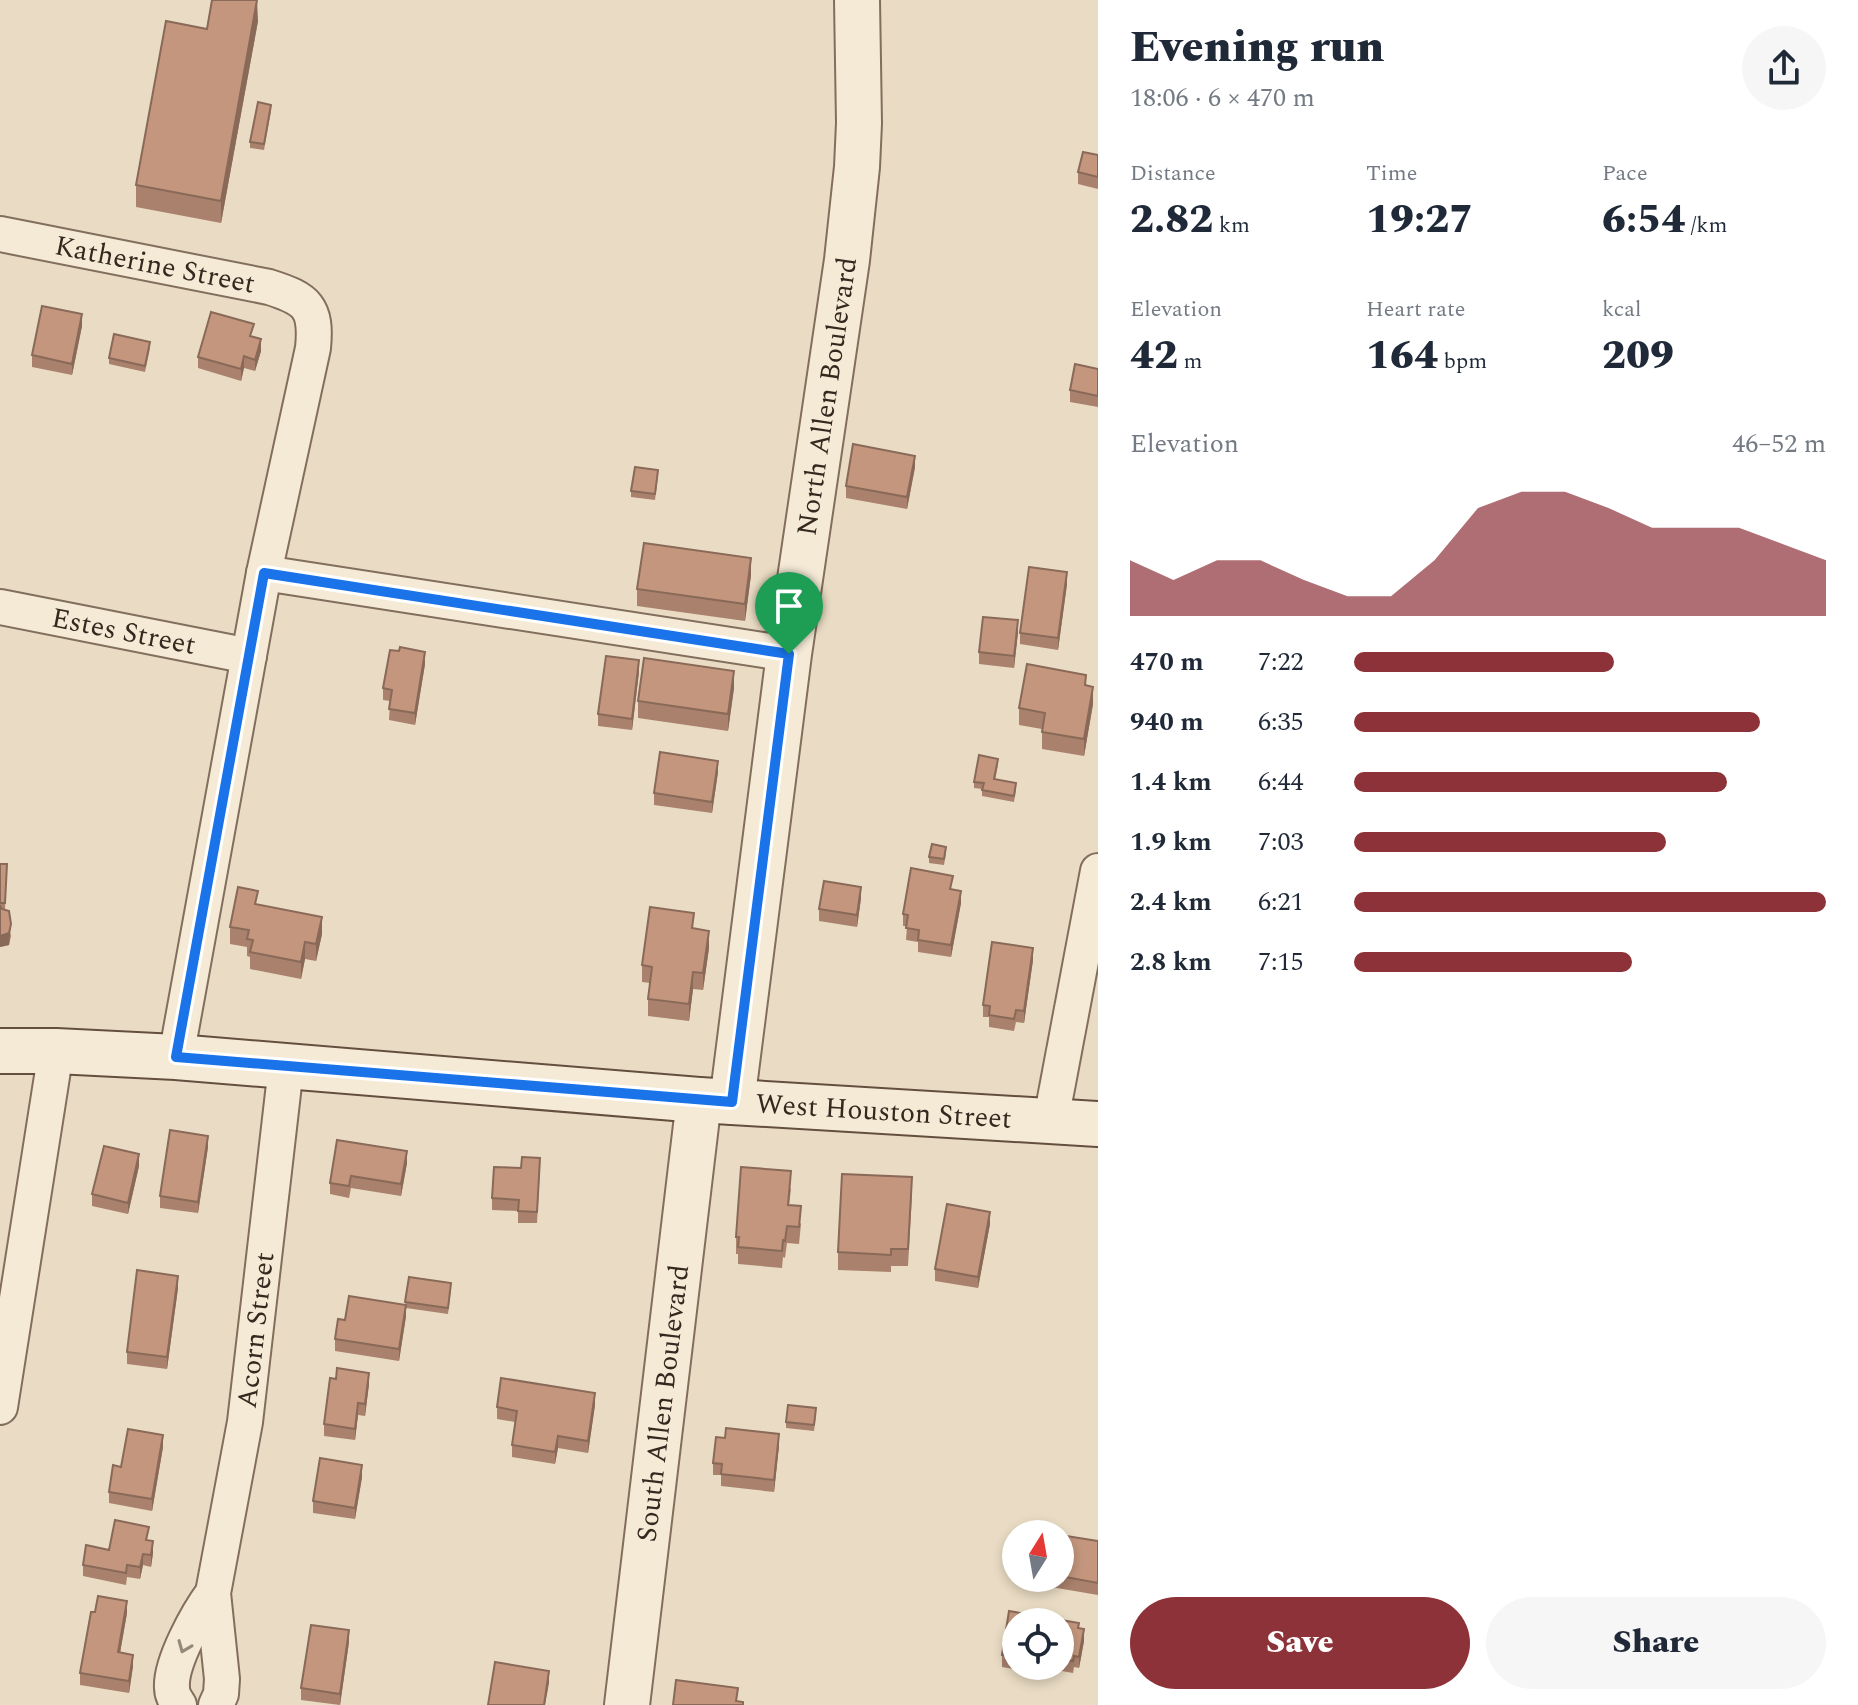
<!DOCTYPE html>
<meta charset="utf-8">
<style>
body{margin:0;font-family:Spectral,serif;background:#f6f6f7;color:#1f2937;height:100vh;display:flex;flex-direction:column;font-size:30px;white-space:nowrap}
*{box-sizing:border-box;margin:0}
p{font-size:26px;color:#747a83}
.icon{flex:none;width:44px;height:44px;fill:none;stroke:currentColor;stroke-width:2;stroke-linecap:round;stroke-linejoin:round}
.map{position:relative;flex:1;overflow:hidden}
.side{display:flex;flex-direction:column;background:#fff;width:760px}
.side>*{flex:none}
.needle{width:52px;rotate:11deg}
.controls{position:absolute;left:1002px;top:1520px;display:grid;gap:16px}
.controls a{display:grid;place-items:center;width:72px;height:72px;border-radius:50%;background:#fff;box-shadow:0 4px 12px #0003;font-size:40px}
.pin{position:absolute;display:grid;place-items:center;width:68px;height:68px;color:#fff;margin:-82px -34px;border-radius:50% 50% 50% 0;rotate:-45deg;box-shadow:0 0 8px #0007}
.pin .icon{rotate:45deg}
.round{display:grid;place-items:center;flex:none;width:84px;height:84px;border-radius:42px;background:#f6f6f7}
.overview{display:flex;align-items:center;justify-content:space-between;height:136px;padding:0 32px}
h1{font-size:44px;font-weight:800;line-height:60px}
.figures{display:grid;grid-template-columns:repeat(3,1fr);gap:12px;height:136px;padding:8px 32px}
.figures div{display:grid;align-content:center}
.figures b{font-size:40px;font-weight:800}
.figures small{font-size:22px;font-weight:400}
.figures p{font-size:22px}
.chart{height:224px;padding:16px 32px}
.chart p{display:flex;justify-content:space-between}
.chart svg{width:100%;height:144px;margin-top:8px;fill:#8c3238;opacity:.7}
.primary-button{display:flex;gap:16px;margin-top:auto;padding:16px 32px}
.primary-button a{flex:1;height:92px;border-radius:48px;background:#8c3238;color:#fff;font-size:32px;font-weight:800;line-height:92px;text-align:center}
.primary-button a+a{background:#f6f6f7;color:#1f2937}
ul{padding:0 32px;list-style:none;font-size:26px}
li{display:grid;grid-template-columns:128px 96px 1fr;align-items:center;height:60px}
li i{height:20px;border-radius:10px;background:#8c3238}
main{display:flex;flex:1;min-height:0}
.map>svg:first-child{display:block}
</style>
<main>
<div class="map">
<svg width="1098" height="1705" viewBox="0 0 1098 1705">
<rect width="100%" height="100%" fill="#eadcc4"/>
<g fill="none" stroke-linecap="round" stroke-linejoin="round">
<g stroke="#826e5c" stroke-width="38">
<g id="minor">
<path id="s1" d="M0,234L269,287C307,299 317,307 313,348L264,573L176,1057"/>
<path d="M264,573L789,654"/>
<path id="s2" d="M0,607L249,656"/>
<path d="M1051,1120L1098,871"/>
<path d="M0,1407L56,1051"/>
<path d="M179,1705C175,1699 172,1695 172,1688C170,1663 198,1613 213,1593"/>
<path id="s3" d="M216,1705L221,1694L222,1679L213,1593L245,1422L286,1067"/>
</g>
</g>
<g stroke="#826e5c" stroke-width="48">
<g id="tertiary">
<path id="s4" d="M732,1102L789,654L847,260L857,167L859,123L857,0"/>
<path id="s5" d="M627,1705L699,1100"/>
</g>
</g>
<g stroke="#644f3f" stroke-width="48">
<g id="secondary">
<path id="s6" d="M0,1051H56L176,1057L699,1100L1098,1124"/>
</g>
</g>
<use href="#minor" stroke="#f5ead6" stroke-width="34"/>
<use href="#tertiary" stroke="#f5ead6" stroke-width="44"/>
<use href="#secondary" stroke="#f5ead6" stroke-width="44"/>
</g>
<g fill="#a9816c">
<path d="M258,21L221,223L136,207V185L207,29Z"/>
<path d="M271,111L264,150L250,148V142Z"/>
<path d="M1098,155V189L1078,184V172Z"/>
<path d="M82,326L72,375L32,367V355Z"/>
<path d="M254,337L261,351L255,371L244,368L241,381L198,368V357Z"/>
<path d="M150,348L145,372L109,364V358Z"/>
<path d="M1098,369V407L1070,402V390Z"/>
<path d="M915,467L907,509L846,498V486Z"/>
<path d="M658,476L655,500L631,497V491Z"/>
<path d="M751,575L745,621L637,606V589Z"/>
<path d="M1067,584L1058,650L1020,644V633Z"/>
<path d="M1018,632L1014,668L979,664V652Z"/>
<path d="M425,664L415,725L389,720L390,701L383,700V688Z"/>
<path d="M639,672L632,730L598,726V714Z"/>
<path d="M1086,686L1093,704L1084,756L1042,749V729L1019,725V708Z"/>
<path d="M734,688L728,731L638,718V701Z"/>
<path d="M998,765L995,780L1016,789L1014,802L982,796V789L974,788V782Z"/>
<path d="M718,772L712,813L654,805V793Z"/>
<path d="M946,853L944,865L929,863V857Z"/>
<path d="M0,864H7L5,910L11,936L9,945L0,947Z"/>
<path d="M952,890L961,903L951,957L918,952V942L906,940L907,926H903V914Z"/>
<path d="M861,898L857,927L819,921V909Z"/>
<path d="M258,904L322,934L316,961L305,959L301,979L250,969V957L247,956V947L230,944V927Z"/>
<path d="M694,929L709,948L703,990L693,989L689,1021L648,1016V999L650,983L642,982V965Z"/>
<path d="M1033,960L1024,1023L1016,1022L1014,1031L989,1027V1017H983V1005Z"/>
<path d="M208,1147L198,1213L160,1208V1196Z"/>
<path d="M407,1163L401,1196L351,1188L349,1198L330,1194V1183Z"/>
<path d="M139,1166L128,1214L92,1206V1194Z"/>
<path d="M540,1170L537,1223H518V1211L492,1210V1198Z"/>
<path d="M791,1188L789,1206L801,1224L799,1244L787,1243L785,1258L783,1257L782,1268L738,1264V1254H736V1237Z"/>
<path d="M912,1195L908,1266H891V1272L838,1270V1252Z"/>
<path d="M990,1224L978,1288L935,1281V1269Z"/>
<path d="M409,1277L451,1289L448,1314L406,1308V1316L399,1361L335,1351V1339L345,1320L405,1305Z"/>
<path d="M178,1288L167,1369L127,1364V1352Z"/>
<path d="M336,1379L369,1384L365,1416L358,1415L355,1440L324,1436V1424Z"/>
<path d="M595,1405L588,1453L558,1448L555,1464L512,1457V1445L515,1422L497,1419V1407Z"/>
<path d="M816,1414L814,1431L786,1428V1422Z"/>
<path d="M779,1446L774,1492L721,1486V1475H713V1463Z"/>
<path d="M163,1447L152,1511L109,1503V1492L121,1467Z"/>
<path d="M362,1477L355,1519L313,1513V1501Z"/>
<path d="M1060,1535L1098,1541V1595L1051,1587V1578H1060Z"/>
<path d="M148,1540L153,1553L151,1567L143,1565L140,1579L127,1577L126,1585L83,1576V1565L109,1550Z"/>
<path d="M1009,1611L1079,1623V1628L1084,1629V1641L1079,1668L1074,1667L1073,1673L1034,1666H1060V1622H1016V1666H1033L1032,1672L1002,1667V1655Z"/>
<path d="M127,1613L120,1653L133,1666L129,1693L80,1685V1673Z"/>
<path d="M349,1642L340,1705L301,1700V1688Z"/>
</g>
<g fill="#896958">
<path d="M257,0L258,21L221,223V201Z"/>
<path d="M82,314V326L72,375V364Z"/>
<path d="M261,339V351L255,371V360Z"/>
<path d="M244,356V368L241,381V369Z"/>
<path d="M915,456V467L907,509V497Z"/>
<path d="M751,558V575L745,621V604Z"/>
<path d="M1067,572V584L1058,650V638Z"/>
<path d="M1018,620V632L1014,668V656Z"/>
<path d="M425,652V664L415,725V713Z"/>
<path d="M639,660V672L632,730V719Z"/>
<path d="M734,671V688L728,731V714Z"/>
<path d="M1093,687V704L1084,756V739Z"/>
<path d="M718,761V772L712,813V802Z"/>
<path d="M861,887V898L857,927V915Z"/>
<path d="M961,891V903L951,957V945Z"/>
<path d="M322,917V934L316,961V944Z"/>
<path d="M11,924L9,945L0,947V936Z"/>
<path d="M709,931V948L703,990V973Z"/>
<path d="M305,942V959L301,979V962Z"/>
<path d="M1033,948V960L1024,1023V1011Z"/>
<path d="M693,972V989L689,1021V1004Z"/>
<path d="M208,1136V1147L198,1213V1202Z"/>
<path d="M407,1151V1163L401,1196V1184Z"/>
<path d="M139,1154V1166L128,1214V1203Z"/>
<path d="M990,1212V1224L978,1288V1277Z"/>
<path d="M178,1276V1288L167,1369V1357Z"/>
<path d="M406,1305V1316L399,1361V1349Z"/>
<path d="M369,1373V1384L365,1416V1404Z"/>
<path d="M595,1393V1405L588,1453V1441Z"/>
<path d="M358,1403V1415L355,1440V1429Z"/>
<path d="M779,1434V1446L774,1492V1480Z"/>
<path d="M163,1435V1447L152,1511V1499Z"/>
<path d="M558,1436V1448L555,1464V1452Z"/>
<path d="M362,1465V1477L355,1519V1508Z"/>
<path d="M153,1541V1553L151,1567V1555Z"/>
<path d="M143,1554V1565L140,1579V1567Z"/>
<path d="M127,1601V1613L118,1664V1652Z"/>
<path d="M1084,1629V1641L1079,1668V1657Z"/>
<path d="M349,1630V1642L340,1705V1694Z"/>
<path d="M133,1655V1666L129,1693V1681Z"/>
<path d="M549,1671V1683L545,1705H544Z"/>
</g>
<g fill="#c4967d" stroke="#896958" stroke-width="2">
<path d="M212,0H257L221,201L136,185L166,21L207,29Z"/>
<path d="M258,102L271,105L264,144L250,142Z"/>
<path d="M1083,152L1098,155V177L1078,172Z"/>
<path d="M42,306L82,314L72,364L32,355Z"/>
<path d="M211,312L254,324L250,336L261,339L255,360L244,356L241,369L198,357Z"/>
<path d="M114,334L150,342L145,366L109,358Z"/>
<path d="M1075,364L1098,369V396L1070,390Z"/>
<path d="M853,444L915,456L907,497L846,486Z"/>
<path d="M635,467L658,470L655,494L631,491Z"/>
<path d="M644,543L751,558L745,604L637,589Z"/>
<path d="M1029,567L1067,572L1058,638L1020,633Z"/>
<path d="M983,617L1018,620L1014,656L979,652Z"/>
<path d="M400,647L425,652L415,713L389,709L392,690L383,688L390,650L399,651Z"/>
<path d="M606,656L639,660L632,719L598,714Z"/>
<path d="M644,658L734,671L728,714L638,701Z"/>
<path d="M1027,664L1086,675L1085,685L1093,687L1084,739L1042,732L1045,713L1019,708Z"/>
<path d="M660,752L718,761L712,802L654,793Z"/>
<path d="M979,755L998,759L994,779L1016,783L1014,796L982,790L984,783L974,782Z"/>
<path d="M932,844L946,847L944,859L929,857Z"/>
<path d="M0,864H7L5,903H0Z"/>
<path d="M911,868L953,876L950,889L961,891L951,945L918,940L919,930L906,928L908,915L903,914Z"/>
<path d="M824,881L861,887L857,915L819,909Z"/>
<path d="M238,887L258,891L255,904L322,917L316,944L305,942L301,962L250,952L253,940L247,939L249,930L230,927Z"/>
<path d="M0,906L2,909L9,911L11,924L9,933L0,936Z"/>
<path d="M650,907L694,913L692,928L709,931L703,973L693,972L689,1004L648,999L652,967L642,965Z"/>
<path d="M992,942L1033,948L1024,1011L1016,1010L1014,1019L989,1015L990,1006L983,1005Z"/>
<path d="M170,1130L208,1136L198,1202L160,1196Z"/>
<path d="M337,1140L407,1151L401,1184L351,1176L349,1186L330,1183Z"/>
<path d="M104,1146L139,1154L128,1203L92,1194Z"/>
<path d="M522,1157L540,1158L537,1212L518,1211L519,1200L492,1198L494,1167L521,1168Z"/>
<path d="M741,1167L791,1171L788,1205L801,1206L799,1227L787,1226L785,1241L783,1240L782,1251L738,1247L739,1237H736Z"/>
<path d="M842,1174L912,1177L908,1249H891V1255L838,1252Z"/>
<path d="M947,1204L990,1212L978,1277L935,1269Z"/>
<path d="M137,1270L178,1276L167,1357L127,1352Z"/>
<path d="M409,1277L451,1283L448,1308L405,1302Z"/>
<path d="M349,1296L406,1305L399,1349L335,1339L338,1319L345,1320Z"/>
<path d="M337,1368L369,1373L365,1404L358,1403L355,1429L324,1424L330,1378L336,1379Z"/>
<path d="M501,1378L595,1393L588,1441L558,1436L555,1452L512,1445L517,1411L497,1407Z"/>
<path d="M788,1405L816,1408L814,1425L786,1422Z"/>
<path d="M726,1428L779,1434L774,1480L721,1474L722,1464L713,1463L716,1437L725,1438Z"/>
<path d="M128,1429L163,1435L152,1499L109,1492L113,1465L121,1467Z"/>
<path d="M320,1458L362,1465L355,1508L313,1501Z"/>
<path d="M115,1520L149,1527L146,1540L153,1541L151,1555L143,1554L140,1567L127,1565L126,1573L83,1565L86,1545L109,1550Z"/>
<path d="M1060,1535L1098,1541V1583L1060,1576Z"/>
<path d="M98,1596L127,1601L118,1652L133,1655L129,1681L80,1673L91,1612H95Z"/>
<path d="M1009,1611L1079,1623L1078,1628L1084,1629L1079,1657L1074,1656L1073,1661L1060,1659V1622H1016V1658L1002,1655Z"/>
<path d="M311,1625L349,1630L340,1694L301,1688Z"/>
<path d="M495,1662L549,1671L544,1705H488Z"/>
<path d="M676,1680L738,1688L736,1701L743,1702V1705H673Z"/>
</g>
<defs><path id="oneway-chevron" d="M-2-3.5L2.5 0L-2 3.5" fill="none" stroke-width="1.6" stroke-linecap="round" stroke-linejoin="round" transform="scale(2)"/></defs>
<use stroke="#94897a" href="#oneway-chevron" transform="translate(184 1647) rotate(112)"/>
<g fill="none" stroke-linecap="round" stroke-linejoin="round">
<g stroke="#fff" stroke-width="16">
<path id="route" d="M264,573L789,654L732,1102L176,1057Z"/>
</g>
<use href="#route" stroke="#1a73e8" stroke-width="10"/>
</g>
<g text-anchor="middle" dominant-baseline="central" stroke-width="8" stroke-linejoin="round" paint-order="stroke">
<g font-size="28" fill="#34281f" stroke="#f2e7d3">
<text stroke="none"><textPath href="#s1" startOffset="158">Katherine Street</textPath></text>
<text stroke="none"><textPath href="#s4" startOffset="712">North Allen Boulevard</textPath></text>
<text stroke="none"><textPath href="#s2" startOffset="126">Estes Street</textPath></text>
<text stroke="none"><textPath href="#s6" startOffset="886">West Houston Street</textPath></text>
<text stroke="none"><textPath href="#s3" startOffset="380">Acorn Street</textPath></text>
<text stroke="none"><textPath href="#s5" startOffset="304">South Allen Boulevard</textPath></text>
</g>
</g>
</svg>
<div class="controls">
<a><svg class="needle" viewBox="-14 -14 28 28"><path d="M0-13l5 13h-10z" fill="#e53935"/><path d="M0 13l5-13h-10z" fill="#747a83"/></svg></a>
<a><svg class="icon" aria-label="locate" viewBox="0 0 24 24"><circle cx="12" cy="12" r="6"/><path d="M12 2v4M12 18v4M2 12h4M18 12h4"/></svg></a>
</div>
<div class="pin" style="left:789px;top:654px;background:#1e9e55"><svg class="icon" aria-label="arrive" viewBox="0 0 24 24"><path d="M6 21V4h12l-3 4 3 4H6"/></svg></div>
</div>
<section class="side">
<div class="overview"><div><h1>Evening run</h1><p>18:06 · 6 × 470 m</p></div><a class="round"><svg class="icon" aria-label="share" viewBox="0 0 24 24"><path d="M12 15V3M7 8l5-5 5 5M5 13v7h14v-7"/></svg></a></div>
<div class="figures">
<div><p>Distance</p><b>2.82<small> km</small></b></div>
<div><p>Time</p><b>19:27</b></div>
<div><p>Pace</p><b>6:54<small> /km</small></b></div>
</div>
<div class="figures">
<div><p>Elevation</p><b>42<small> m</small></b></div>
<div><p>Heart rate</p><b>164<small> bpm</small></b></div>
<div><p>kcal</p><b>209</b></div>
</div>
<div class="chart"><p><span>Elevation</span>46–52 m</p>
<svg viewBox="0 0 160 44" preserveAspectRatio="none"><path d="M0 44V27L10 33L20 27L30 27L40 33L50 38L60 38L70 27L80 11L90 6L100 6L110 11L120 17L130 17L140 17L150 22L160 27V44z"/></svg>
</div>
<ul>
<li><b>470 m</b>7:22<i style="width:55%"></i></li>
<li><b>940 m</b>6:35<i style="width:86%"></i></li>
<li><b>1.4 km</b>6:44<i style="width:79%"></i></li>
<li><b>1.9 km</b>7:03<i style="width:66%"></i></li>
<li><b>2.4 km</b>6:21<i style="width:100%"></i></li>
<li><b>2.8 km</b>7:15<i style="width:59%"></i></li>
</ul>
<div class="primary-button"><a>Save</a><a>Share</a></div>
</section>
</main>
